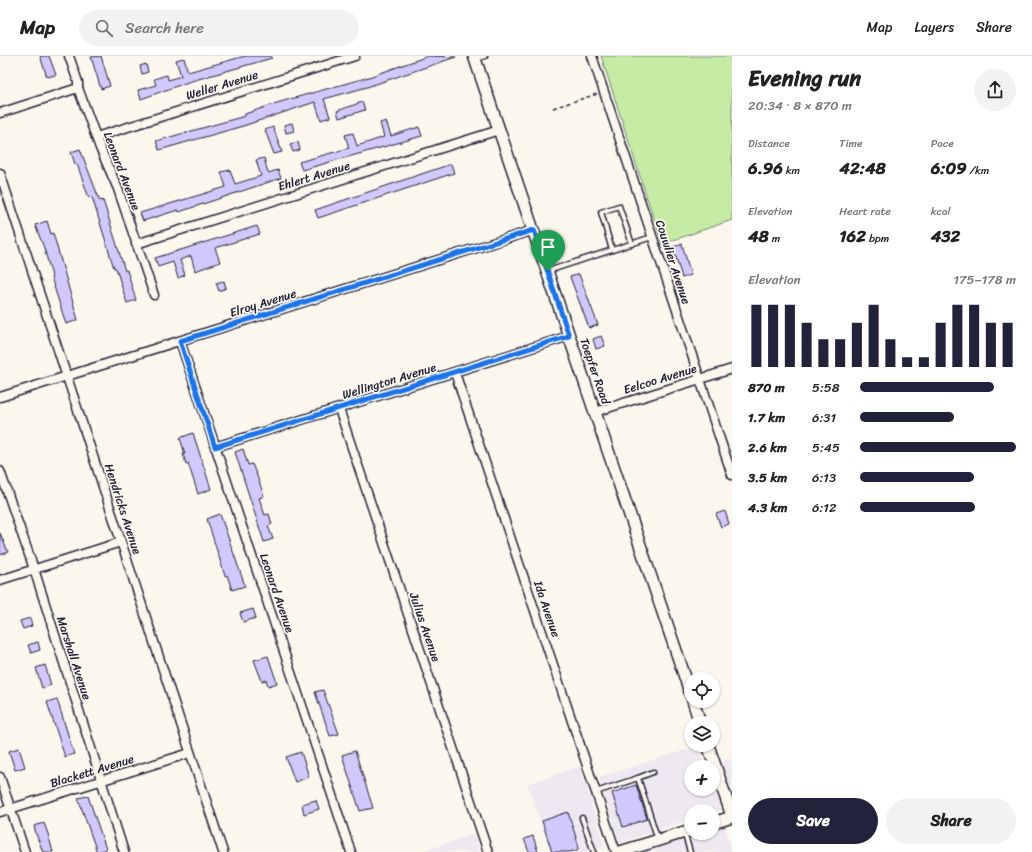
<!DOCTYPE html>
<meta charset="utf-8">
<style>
body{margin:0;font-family:Sriracha,sans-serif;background:#f2f2f2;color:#222;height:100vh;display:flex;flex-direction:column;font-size:15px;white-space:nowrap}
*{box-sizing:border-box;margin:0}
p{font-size:13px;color:#767676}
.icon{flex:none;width:22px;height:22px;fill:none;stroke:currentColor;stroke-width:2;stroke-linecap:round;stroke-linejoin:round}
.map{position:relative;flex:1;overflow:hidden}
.sheet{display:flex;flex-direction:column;background:#fff;width:300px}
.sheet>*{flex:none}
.fabs{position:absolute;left:684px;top:616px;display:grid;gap:8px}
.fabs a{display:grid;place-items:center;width:36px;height:36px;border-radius:50%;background:#fff;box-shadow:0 1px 3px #0004;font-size:20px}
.pin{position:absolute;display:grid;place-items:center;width:34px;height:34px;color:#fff;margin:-41px -17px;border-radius:50% 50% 50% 0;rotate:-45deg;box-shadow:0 0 4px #0007}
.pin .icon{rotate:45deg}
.round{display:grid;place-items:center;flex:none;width:42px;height:42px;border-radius:21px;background:#f2f2f2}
.summary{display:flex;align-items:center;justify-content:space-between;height:68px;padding:0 16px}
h1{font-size:22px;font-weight:700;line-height:30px}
.metrics{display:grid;grid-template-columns:repeat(3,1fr);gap:6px;height:68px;padding:4px 16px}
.metrics div{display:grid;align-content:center}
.metrics b{font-size:17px;font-weight:700}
.metrics small{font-size:11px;font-weight:400}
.metrics p{font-size:11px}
.chart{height:112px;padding:8px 16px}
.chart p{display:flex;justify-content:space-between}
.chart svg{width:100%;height:72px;margin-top:4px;stroke:#22223b;stroke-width:6}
.action{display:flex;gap:8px;margin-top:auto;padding:8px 16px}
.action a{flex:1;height:46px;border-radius:24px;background:#22223b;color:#fff;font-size:16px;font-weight:700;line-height:46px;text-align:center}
.action a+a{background:#f2f2f2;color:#222}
ul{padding:0 16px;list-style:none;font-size:13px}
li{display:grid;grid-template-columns:64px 48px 1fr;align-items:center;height:30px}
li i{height:10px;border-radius:5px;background:#22223b}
header{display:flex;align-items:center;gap:24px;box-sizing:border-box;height:56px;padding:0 20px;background:#fff;border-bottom:1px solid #e0e0e0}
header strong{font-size:19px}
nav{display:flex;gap:22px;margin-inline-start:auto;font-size:14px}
.search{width:280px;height:36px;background:#f2f2f2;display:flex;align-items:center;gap:10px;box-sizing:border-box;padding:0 14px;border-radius:22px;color:#767676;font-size:15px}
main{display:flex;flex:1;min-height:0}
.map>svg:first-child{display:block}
</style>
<header>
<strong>Map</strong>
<div class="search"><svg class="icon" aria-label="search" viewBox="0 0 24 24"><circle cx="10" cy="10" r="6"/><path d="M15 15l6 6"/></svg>Search here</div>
<nav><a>Map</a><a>Layers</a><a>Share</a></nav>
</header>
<main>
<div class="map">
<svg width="732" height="796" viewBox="0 0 732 796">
<rect width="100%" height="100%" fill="#fbf7ec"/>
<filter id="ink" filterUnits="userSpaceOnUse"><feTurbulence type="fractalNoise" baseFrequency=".025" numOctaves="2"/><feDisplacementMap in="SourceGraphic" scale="8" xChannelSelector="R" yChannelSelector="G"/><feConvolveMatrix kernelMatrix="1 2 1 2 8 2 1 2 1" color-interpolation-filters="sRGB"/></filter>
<g filter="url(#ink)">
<g fill="#eee9f1">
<path d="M698,690L705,711H691V733H713V711H707L732,703V750L713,756L691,755V763L619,787L599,721Z"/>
<path d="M580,710L605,790L586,796H551L527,728Z"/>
<path d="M725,771L732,796H643L705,777H713V775Z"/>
<path d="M474,778L480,796H420Z"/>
</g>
<path fill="#c5eba5" stroke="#748670" d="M601,0H732V164L662,188Z"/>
<g fill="#d1c9fc" stroke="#22223b">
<path d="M40,0H49L56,19L47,21Z"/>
<path d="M101,0L110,30L101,33L91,1Z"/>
<path d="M245,0H271L272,2L188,26L141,43L138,34L156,29L154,23L167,19L168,24L181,20L176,4L184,2L188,16Z"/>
<path d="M428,0L456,1L367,31L324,43L330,61L321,64L315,46L243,70L159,94L156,85L245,60V58L280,46L369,21Z"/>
<path d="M146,8L148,16L142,18L140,10Z"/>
<path d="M362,46L365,54L339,62L337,55Z"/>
<path d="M386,65L391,80L419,71L422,80L302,114L299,106L349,92L345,79L353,77L357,90L384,81L380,67Z"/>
<path d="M292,67L294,75L286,77L284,69Z"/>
<path d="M273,71L282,96L274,98L265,74Z"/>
<path d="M298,86L300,94L293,96L290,88Z"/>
<path d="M80,93L100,145L103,144L125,215L127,214L136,244L127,247L116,212H114L92,141L89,142L77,108H75L71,96Z"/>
<path d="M264,102L268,117L278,114L281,122L179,156L178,154L143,165L140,157L226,131L221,116L230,114L235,128L261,120L256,104Z"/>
<path d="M451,108L454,117L318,162L315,154Z"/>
<path d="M47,165L51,178L53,177L78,264L66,268L51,221L52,220L44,192L35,169Z"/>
<path d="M257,170L260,178L215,192L220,206L195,215L191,200L180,204L185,219L178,222L173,206L158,211L155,202Z"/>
<path d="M682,188L691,219L682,222L673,191Z"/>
<path d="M579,218L598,269L589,272L570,221Z"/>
<path d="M224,225L226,232L219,235L216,227Z"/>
<path d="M601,280L605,290L596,293L593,283Z"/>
<path d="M193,377L211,433L198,438L188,407L186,408L183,398H185L180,382Z"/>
<path d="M243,393L248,409L252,408L257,420L264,440L259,442L265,459L269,458L272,468L268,470L273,483L264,486L235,396Z"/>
<path d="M725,455L729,468L721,471L716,458Z"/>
<path d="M220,458L245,530L232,534L227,519L225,520L207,463Z"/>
<path d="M0,477L8,496L0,499Z"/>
<path d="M253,553L256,562L243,566L240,557Z"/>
<path d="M30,562L32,570L23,573L20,565Z"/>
<path d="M38,586L40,594L31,597L28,589Z"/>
<path d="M268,600L277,627L268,630L266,624L262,625L254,604Z"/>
<path d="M45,609L51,629L42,632L36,612Z"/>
<path d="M323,634L339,678L330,680L315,636Z"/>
<path d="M57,643L74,698L65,701L47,646Z"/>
<path d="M19,692L25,711L15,714L9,695Z"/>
<path d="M355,695L373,752L360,755L342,699Z"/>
<path d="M301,696L309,721L295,726L286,701Z"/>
<path d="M636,729L647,763L623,771L612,737Z"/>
<path d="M88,740L106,793L97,796L78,742Z"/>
<path d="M316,744L319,753L304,758L302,748Z"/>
<path d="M568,756L579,791L577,794L570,796H552L542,765Z"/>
<path d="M44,767L48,778L53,796H43L36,778L34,770Z"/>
<path d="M533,780L538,796H529L524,783Z"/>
</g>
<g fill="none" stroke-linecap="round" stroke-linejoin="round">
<g stroke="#22223b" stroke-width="7">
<g id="lane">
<path d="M476,3L485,0"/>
<path d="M612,194L601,156L619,150L632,188"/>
<path d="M548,215L652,181"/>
<path d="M638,722L653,716"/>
<path d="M596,736L638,722L658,784"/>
<path d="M582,762L594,796"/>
<path d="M684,776L690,796"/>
</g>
</g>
<g stroke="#22223b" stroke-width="11">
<g id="street">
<path d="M69,0L78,26V32L100,92L118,133L154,239"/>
<path d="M592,0L732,419"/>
<path d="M0,57L78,32"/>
<path d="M96,81L355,0"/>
<path d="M0,117L223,796"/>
<path d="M136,188L499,74"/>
<path d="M180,285L351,796"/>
<path d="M455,317L616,796"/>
<path d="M0,341L534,174"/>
<path d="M339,353L488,796"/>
<path d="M595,356L732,313"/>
<path d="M215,391L569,280"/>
<path d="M0,415L34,513L124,796"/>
<path d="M0,524L121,486"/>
<path d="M0,721L25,796"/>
<path d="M0,756L190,697"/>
</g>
</g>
<g stroke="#22223b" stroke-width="14">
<g id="secondary">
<path d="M474,0L691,639"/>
<path d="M693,645L700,667"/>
<path d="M708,689L732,760"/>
<path d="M713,767L732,761"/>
<path d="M620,796L691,774"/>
</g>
</g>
<path stroke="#22223b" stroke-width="1.5" stroke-dasharray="4 3" stroke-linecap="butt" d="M553,52L597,38"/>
<use href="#lane" stroke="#fbf7ec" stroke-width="4"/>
<use href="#street" stroke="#fbf7ec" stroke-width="8"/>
<use href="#secondary" stroke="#fbf7ec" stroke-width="11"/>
</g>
</g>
<g fill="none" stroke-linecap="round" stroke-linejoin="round" filter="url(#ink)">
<g stroke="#fff" stroke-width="8">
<path id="route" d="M534,174L569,280L215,391L180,285Z"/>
</g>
<use href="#route" stroke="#1a73e8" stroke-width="5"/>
</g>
<g text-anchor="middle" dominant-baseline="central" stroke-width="3.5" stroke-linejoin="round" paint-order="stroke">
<g font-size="12" fill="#22223b" stroke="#fbf7ec">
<text transform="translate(222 29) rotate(-17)">Weller Avenue</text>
<text transform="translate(122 115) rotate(69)">Leonard Avenue</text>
<text transform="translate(314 120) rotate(-17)">Ehlert Avenue</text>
<text transform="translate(673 206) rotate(72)">Couwlier Avenue</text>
<text transform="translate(263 247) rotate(-17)">Elroy Avenue</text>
<text transform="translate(595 315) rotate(71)">Toepfer Road</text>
<text transform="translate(660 323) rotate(-17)">Eelcoo Avenue</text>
<text transform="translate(389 325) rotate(-17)">Wellington Avenue</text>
<text transform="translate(123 453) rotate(72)">Hendricks Avenue</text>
<text transform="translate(277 537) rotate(71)">Leonard Avenue</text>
<text transform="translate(547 553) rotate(71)">Ida Avenue</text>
<text transform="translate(425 571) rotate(71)">Julius Avenue</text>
<text transform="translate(74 602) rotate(72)">Marshall Avenue</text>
<text transform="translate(92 715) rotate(-17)">Blackett Avenue</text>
</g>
</g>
</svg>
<div class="fabs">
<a><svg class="icon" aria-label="locate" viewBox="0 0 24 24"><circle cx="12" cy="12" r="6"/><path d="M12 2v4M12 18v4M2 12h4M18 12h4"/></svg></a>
<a><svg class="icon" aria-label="layers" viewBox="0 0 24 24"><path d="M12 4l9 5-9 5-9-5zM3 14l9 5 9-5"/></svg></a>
<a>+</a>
<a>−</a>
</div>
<div class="pin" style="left:548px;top:215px;background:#1e9e55"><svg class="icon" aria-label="arrive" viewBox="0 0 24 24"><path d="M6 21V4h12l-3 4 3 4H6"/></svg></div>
</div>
<section class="sheet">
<div class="summary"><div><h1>Evening run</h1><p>20:34 · 8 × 870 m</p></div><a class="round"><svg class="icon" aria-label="share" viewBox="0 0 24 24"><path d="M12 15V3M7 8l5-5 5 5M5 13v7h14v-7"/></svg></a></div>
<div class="metrics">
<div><p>Distance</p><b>6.96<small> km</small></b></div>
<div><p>Time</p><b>42:48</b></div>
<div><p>Pace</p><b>6:09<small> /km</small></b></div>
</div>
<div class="metrics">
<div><p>Elevation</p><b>48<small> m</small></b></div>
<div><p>Heart rate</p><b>162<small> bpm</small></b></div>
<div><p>kcal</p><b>432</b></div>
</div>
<div class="chart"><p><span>Elevation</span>175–178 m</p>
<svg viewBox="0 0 160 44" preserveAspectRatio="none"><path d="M5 44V6M15 44V6M25 44V6M35 44V17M45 44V27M55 44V27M65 44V17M75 44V6M85 44V27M95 44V38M105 44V38M115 44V17M125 44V6M135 44V6M145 44V17M155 44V17"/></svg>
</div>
<ul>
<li><b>870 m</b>5:58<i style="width:86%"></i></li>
<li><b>1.7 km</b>6:31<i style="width:60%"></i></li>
<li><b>2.6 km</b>5:45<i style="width:100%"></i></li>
<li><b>3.5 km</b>6:13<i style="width:73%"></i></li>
<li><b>4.3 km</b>6:12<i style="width:74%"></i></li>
</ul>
<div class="action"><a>Save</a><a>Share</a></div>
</section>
</main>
